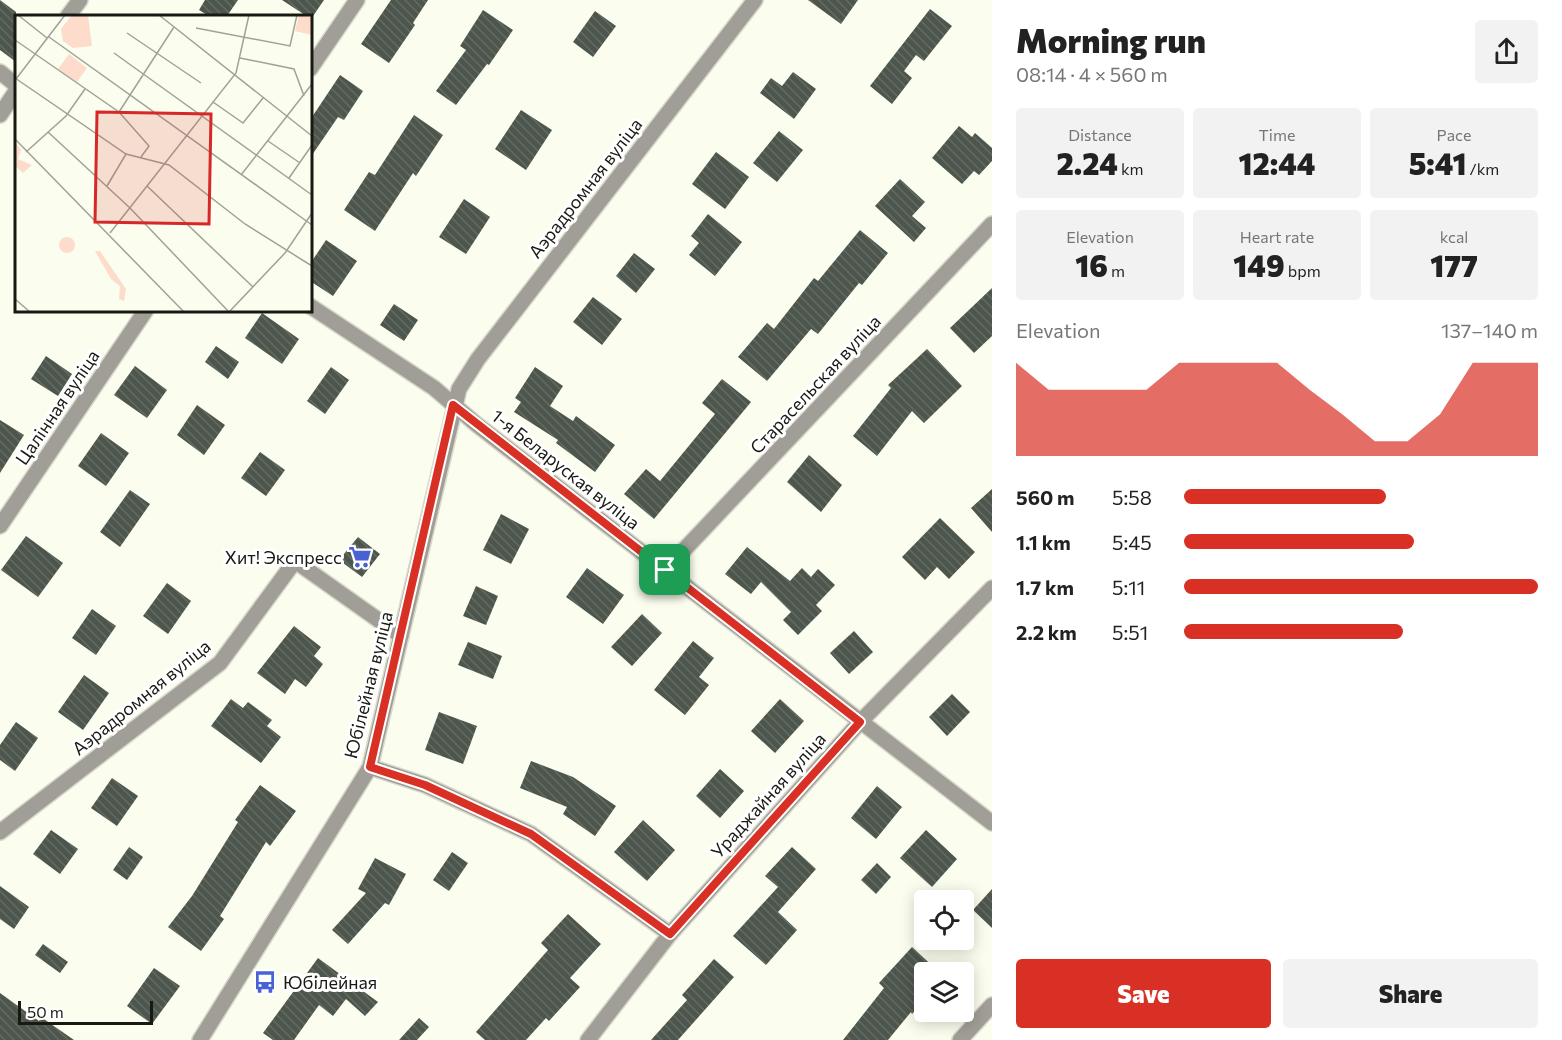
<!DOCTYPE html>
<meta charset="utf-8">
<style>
body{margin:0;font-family:Commissioner,sans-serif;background:#f2f2f2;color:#222;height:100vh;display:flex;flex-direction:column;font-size:22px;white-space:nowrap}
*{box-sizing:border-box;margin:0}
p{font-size:20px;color:#767676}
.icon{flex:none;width:33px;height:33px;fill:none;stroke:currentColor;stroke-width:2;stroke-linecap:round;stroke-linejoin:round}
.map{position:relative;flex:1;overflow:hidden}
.details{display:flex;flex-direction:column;background:#fff;width:570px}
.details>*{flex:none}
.controls{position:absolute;left:914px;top:890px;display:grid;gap:12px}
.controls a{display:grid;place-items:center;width:60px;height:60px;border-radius:6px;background:#fff;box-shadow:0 3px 15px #0003;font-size:30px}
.scale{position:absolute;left:18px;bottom:15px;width:135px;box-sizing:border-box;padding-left:6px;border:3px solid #191914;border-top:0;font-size:16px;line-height:21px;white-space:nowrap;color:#191914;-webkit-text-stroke:4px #fff;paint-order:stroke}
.pin{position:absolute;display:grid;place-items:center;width:51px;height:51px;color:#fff;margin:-26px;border-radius:12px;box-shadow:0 3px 9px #0006}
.round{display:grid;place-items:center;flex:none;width:63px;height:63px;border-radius:6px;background:#f2f2f2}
.overview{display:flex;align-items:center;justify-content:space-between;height:102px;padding:0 24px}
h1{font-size:33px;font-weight:800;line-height:45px}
.metrics{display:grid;grid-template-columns:repeat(3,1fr);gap:9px;height:102px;padding:6px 24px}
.metrics div{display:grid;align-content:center;border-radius:6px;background:#f2f2f2;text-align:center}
.metrics b{font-size:30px;font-weight:800}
.metrics small{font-size:16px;font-weight:400}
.metrics p{font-size:16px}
.chart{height:168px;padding:12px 24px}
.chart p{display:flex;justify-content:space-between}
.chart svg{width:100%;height:108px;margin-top:6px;fill:#d93025;opacity:.7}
.button{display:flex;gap:12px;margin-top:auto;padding:12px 24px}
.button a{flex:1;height:69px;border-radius:6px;background:#d93025;color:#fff;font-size:24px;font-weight:800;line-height:69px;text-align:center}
.button a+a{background:#f2f2f2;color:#222}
ul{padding:0 24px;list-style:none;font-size:20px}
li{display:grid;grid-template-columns:96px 72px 1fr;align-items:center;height:45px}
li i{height:15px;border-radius:8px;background:#d93025}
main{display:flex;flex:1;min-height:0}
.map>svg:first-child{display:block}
</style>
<main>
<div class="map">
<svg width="992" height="1040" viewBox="0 0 992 1040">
<defs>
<pattern id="building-back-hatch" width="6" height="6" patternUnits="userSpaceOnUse" patternTransform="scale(1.5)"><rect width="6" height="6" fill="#4d564c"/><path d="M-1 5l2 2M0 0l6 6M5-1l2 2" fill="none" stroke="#636a62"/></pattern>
</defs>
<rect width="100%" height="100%" fill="#fbfdee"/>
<g fill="url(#building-back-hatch)">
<path d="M0,0L16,12V62L0,50Z"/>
<path d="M205,0H238L227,16H209L199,10Z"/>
<path d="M282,0H324L311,19Z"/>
<path d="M391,0H428L413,23L415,25L389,63L361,44Z"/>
<path d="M808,0H858L841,24Z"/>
<path d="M930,9L952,26L924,61L916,55L904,71L912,78L892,104L870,86Z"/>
<path d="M483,10L513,30L489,65L487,64L456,105L436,91L466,50L460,46Z"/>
<path d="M595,11L616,26L593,57L573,42Z"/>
<path d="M793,72L816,89L794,119L760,93L771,78L782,86Z"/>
<path d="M340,75L363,91L344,120L338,117L310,158V120Z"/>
<path d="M521,110L552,130L526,170L495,149Z"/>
<path d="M414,115L443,135L416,176L413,173L375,231L344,210L369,172L375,175Z"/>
<path d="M959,126L972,137L975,133L992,148V161L979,175L974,171L962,184L932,158Z"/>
<path d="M779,131L803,150L777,182L753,163Z"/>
<path d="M716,152L749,177L725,209L692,184Z"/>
<path d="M900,179L925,202L912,216L926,228L914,242L875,206Z"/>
<path d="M464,199L490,217L466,254L439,237Z"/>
<path d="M708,214L742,242L715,276L689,255L699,243L691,236Z"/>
<path d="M860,230L888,253L862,285L859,283L818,334L811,329L767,381L738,357L767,323L774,329L814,278L818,281Z"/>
<path d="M326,240L357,261L333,296L310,281V264Z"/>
<path d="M634,253L655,269L636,293L616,276Z"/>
<path d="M992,288V336L974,353L950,328Z"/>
<path d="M593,297L622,319L602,345L573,322Z"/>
<path d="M394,304L418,320L404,341L380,325Z"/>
<path d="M262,313L299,339L282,364L245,338Z"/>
<path d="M216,346L239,362L228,379L205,362Z"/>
<path d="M927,349L962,386L924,423L912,411L877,456L853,436L891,388L888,385Z"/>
<path d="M46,356L72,374L58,396L31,379Z"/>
<path d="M135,366L167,390L147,418L114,395Z"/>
<path d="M331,367L349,380L325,414L307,401Z"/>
<path d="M535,367L563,386L550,406L573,421L576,416L615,445L595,472L556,443L558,440L514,412L521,402L515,398Z"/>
<path d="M722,379L751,402L654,519L624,494L646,469L660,481L715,414L702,403Z"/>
<path d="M197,405L225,425L204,455L177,435Z"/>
<path d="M0,420L24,435L0,473Z"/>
<path d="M101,433L129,453L106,486L78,466Z"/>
<path d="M260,452L285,470L266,496L241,478Z"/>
<path d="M809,455L842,485L821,512L787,482Z"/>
<path d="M992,489V532L971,508Z"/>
<path d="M130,490L150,504L120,547L100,532Z"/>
<path d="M501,514L529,529L511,564L483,550Z"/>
<path d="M940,518L975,552L949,579L937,567L925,580L902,557Z"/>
<path d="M26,536L63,563L38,597L1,570Z"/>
<path d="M358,537L380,554L362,577L339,560Z"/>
<path d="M747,547L790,581L802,568L811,577L818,569L835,585L816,605L822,611L798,635L783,620L791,612L761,582L751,594L725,574Z"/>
<path d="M587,568L624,595L603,624L566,597Z"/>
<path d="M167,583L191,601L168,634L143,616Z"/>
<path d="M476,586L498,596L486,625L463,616Z"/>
<path d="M92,609L116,626L96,655L72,638Z"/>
<path d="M642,614L662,633L632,666L611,647Z"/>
<path d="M294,626L321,647L314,656L323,664L306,687L295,679L285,694L257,673Z"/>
<path d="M854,631L873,652L849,674L830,653Z"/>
<path d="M693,641L714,658L699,677L709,685L685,715L654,690Z"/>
<path d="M468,642L502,656L493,679L458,665Z"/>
<path d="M84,675L109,693L83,730L58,712Z"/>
<path d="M952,694L970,712L947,736L929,717Z"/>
<path d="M231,699L243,708L248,702L272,720L267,726L281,737L261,763L211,726Z"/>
<path d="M780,699L804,721L775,753L751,731Z"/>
<path d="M439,712L477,726L463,764L425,750Z"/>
<path d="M16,722L38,738L15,771L0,760V745Z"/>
<path d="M531,761L573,777L616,806L595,836L563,814L567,807L520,788Z"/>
<path d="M720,769L744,791L720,818L696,796Z"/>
<path d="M112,778L138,796L117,826L91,808Z"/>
<path d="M260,785L296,811L270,846L266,842L220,916L224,919L201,951L168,927L192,896L238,822L235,820Z"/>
<path d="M877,786L902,807L876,839L851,818Z"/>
<path d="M643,820L675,850L647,881L614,852Z"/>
<path d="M51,830L78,849L60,874L33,854Z"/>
<path d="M926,830L957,859L932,887L900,858Z"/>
<path d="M129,847L143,857L127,880L113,870Z"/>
<path d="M792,847L816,869L778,912L797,930L766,965L733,936L778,887L765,876Z"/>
<path d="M452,852L468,863L449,891L433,880Z"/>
<path d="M375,858L406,874L389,905L385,903L348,944L332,930L366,893L358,889Z"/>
<path d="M877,863L891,877L876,894L861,880Z"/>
<path d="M0,886L29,907L14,929L0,919Z"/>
<path d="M992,889V928L973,910Z"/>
<path d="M568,914L601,944L570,978L580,987L549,1021L546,1018L526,1040H485L476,1032L548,950L541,943Z"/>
<path d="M43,944L68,962L60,973L35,955Z"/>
<path d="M912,947L939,972H924V1001L912,1014L911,1012L888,1040H843L884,988L879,983Z"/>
<path d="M318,958L378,1002L365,1016L346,999L333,1016L319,1005L294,1040H273L263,1033Z"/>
<path d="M714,959L734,977L678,1040H651L687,1000L682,995Z"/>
<path d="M154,968L180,986L152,1024L127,1006Z"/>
<path d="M0,993L39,1021L41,1017L74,1040H0Z"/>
<path d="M419,1018L429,1027L417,1040H399Z"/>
</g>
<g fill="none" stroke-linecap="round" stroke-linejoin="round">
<g stroke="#d7d9cb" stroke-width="18">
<g id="minor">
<path d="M68,16L80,0"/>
<path d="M310,69L357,0"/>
<path d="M0,72L16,85"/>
<path d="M0,115L16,91"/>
<path d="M310,306L434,388L476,424L992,823"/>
<path d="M0,526L146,310"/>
<path d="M665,570L992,224"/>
<path d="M370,767L425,785L531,834L670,934"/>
<path d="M0,832L220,663L295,561L401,636"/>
<path d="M200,1040L370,767L459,389L478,359L755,0"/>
<path d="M588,1040L670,934L860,722L992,588"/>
<path d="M960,1040L992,1005"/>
</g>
</g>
<use href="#minor" stroke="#a19e98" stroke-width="15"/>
</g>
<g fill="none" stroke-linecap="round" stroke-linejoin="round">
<g stroke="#fff" stroke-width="12">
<path id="route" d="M453,405L860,722L670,934L531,834L425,785L370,767Z"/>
</g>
<use href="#route" stroke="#d93025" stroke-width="8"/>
</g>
<defs>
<g id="supermarket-bare" transform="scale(1.8)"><path d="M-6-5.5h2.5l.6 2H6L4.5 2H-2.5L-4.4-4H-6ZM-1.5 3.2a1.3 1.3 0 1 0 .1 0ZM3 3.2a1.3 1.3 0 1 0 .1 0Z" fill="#4861d5" stroke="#fff" stroke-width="2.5" paint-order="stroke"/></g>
<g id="bus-bare" transform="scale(1.8)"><path d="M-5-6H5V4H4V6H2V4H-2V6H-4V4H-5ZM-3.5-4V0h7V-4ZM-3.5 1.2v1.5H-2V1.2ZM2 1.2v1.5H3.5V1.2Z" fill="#4861d5" stroke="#fff" stroke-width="2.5" paint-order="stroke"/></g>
</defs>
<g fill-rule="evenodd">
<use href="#supermarket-bare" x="360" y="557"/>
<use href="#bus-bare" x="265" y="982"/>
</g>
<g text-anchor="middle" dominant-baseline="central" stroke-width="6" stroke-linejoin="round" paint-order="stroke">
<g font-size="18" fill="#191914" stroke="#fff">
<text transform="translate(585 188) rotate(-52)">Аэрадромная вуліца</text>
<text transform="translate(815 384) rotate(-47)">Старасельская вуліца</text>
<text transform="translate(57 407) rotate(-56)">Цалінная вуліца</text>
<text transform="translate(566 469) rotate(38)">1-я Беларуская вуліца</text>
<text transform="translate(368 685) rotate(-76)">Юбілейная вуліца</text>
<text transform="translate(141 697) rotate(-39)">Аэрадромная вуліца</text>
<text transform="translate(768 795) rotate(-48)">Ураджайная вуліца</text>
</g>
<g font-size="18" fill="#191914" stroke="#fff" text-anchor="end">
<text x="342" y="557">Хит! Экспресс</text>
<text x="283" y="982" text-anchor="start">Юбілейная</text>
</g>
</g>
<g transform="translate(15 15)">
<rect width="297" height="297" fill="#fbfdee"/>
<path d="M284,0H297V20L280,16ZM54,39L72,53L62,67L43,54Z" fill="#fddccb"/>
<path d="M0,127L6,135L3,144L17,150L8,158L0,151ZM44 230a8 8 0 1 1 16 0a8 8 0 1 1-16 0ZM80,236H85L111,274L109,286L104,284L105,271L96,264Z" fill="#fddccb"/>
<path d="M57,0H73L77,31L58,33L48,26L46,14Z" fill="#fddccb"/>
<path fill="none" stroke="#a1a297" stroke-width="1.5" d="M3,0L32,23M144,0L297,121M181,13L275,31L282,0M112,18L186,68M34,22L297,210M0,25L104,97L134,131L126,142M99,38L297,180M225,43L279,54L289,81M0,63L111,139L154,150L230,209L297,251M1,64L50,0M198,87L228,108L248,83M104,97L159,12M33,117L115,193L214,297M0,124L169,297M253,126L285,148M11,137L51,101L70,74M226,160L297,69M274,163L297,130M92,171L111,139M132,171L238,272M95,218L221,58L234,0M0,284L15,297M214,297L270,238L297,198"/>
<path fill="#d62828" fill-opacity="0.15" stroke="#d62828" stroke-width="3" d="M82,97L196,99L194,209L80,207Z"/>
<rect width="297" height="297" fill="none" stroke="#191914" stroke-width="3"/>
</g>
</svg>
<div class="controls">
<a><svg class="icon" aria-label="locate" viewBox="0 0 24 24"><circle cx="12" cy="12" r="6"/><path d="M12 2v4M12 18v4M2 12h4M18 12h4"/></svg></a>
<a><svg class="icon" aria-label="layers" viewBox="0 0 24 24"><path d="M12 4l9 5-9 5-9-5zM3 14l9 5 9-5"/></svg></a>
</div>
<div class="scale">50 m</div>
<div class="pin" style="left:665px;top:570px;background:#1e9e55"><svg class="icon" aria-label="arrive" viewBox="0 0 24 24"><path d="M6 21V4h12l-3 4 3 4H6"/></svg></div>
</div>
<section class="details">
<div class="overview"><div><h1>Morning run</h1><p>08:14 · 4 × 560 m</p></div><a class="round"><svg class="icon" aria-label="share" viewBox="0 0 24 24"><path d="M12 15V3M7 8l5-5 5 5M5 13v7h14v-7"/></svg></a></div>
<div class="metrics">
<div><p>Distance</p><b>2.24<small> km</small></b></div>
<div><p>Time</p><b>12:44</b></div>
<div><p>Pace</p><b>5:41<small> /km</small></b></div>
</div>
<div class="metrics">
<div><p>Elevation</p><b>16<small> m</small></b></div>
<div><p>Heart rate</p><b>149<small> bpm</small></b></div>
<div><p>kcal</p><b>177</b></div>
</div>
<div class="chart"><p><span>Elevation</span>137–140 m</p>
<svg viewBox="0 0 160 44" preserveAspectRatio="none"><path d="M0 44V6L10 17L20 17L30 17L40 17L50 6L60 6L70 6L80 6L90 17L100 27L110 38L120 38L130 27L140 6L150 6L160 6V44z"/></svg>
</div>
<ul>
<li><b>560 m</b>5:58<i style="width:57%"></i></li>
<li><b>1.1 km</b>5:45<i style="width:65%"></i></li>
<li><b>1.7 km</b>5:11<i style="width:100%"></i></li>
<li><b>2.2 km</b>5:51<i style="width:62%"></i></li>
</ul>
<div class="button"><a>Save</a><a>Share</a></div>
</section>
</main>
